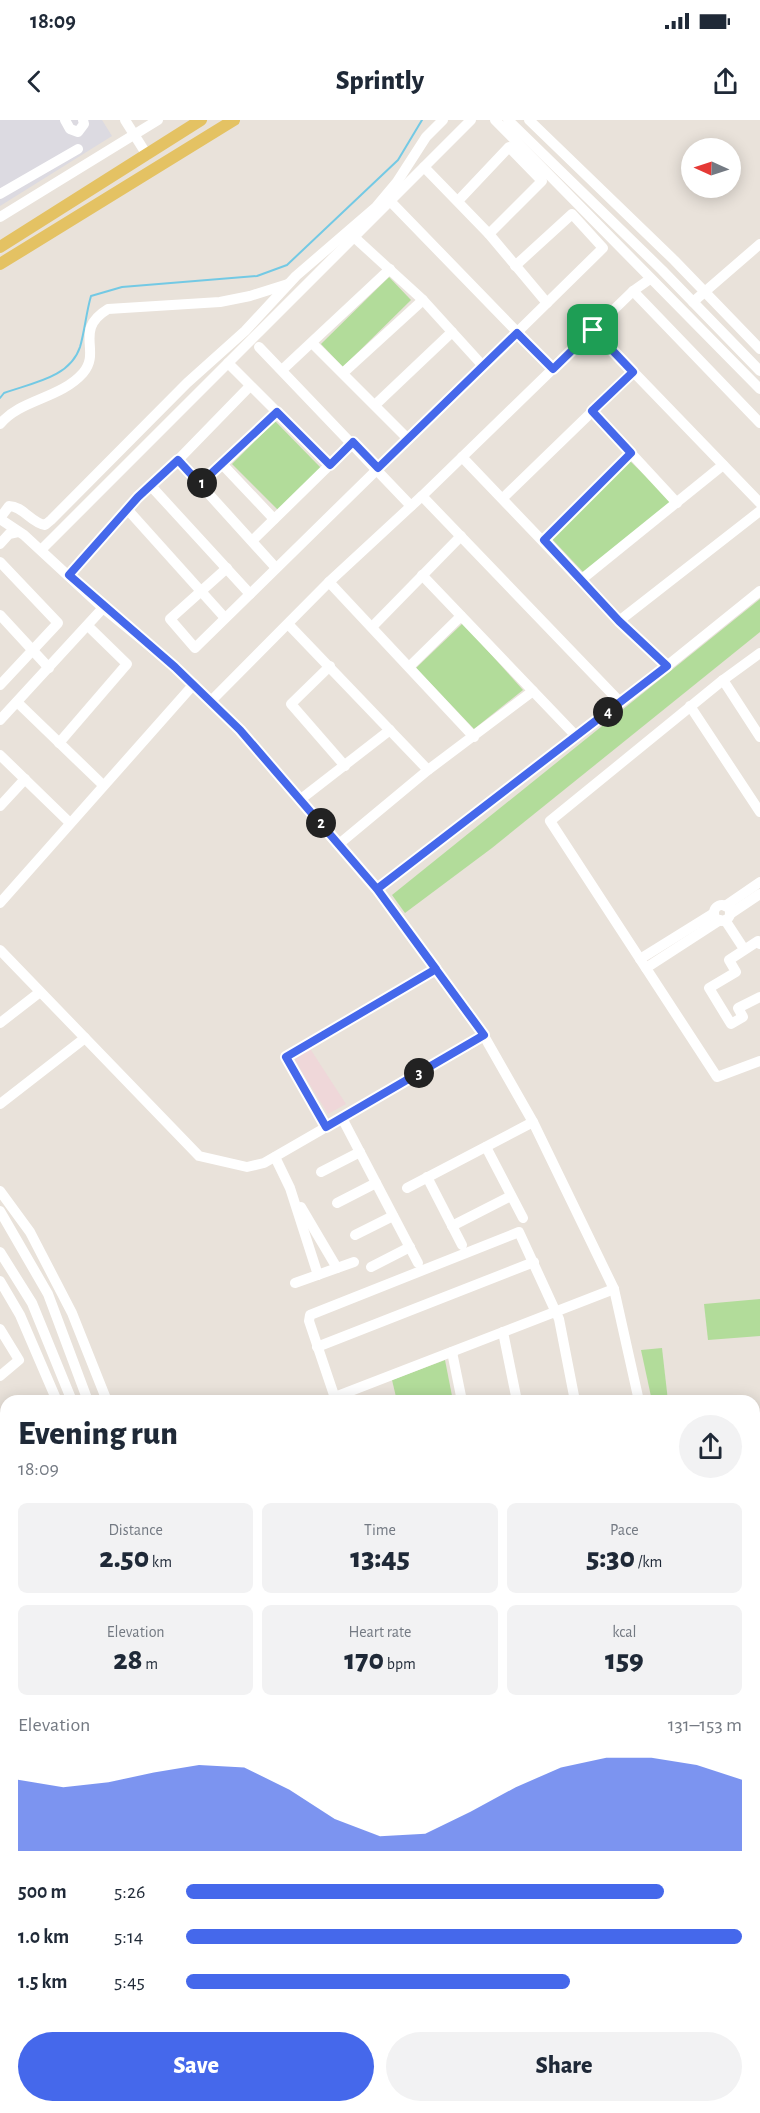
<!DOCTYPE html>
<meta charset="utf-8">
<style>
body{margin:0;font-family:"Alegreya Sans",sans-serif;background:#f2f2f3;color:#1f2937;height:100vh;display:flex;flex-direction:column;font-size:22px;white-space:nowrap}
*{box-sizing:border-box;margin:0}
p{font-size:20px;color:#747a83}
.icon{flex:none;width:33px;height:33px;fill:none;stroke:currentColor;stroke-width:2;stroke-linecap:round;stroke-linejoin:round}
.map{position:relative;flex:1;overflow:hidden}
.drawer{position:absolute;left:0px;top:1275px;width:760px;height:718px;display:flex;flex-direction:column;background:#fff;border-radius:18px 18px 0 0;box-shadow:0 3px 15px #0003}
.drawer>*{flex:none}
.needle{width:39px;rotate:273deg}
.buttons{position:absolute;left:681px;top:18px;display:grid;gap:12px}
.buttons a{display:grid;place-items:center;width:60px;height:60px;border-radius:50%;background:#fff;box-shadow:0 3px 15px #0003;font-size:30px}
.pin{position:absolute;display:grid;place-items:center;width:51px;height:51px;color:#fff;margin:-26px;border-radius:12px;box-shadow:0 3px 9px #0006}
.km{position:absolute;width:30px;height:30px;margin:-15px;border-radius:50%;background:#222;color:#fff;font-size:16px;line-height:30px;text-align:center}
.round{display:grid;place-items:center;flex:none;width:63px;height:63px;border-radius:32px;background:#f2f2f3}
.overview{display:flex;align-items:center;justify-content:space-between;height:102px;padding:0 18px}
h1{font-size:33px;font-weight:800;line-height:45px}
.metrics{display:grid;grid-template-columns:repeat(3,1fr);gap:9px;height:102px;padding:6px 18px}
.metrics div{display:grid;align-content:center;border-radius:9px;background:#f2f2f3;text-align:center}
.metrics b{font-size:30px;font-weight:800}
.metrics small{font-size:16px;font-weight:400}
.metrics p{font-size:16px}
.chart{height:168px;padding:12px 18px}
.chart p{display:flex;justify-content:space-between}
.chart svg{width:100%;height:108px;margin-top:6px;fill:#4568eb;opacity:.7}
.cta{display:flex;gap:12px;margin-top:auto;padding:12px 18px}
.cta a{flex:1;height:69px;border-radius:36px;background:#4568eb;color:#fff;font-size:24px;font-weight:800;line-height:69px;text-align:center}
.cta a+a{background:#f2f2f3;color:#1f2937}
ul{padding:0 18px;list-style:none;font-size:20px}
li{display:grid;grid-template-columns:96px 72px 1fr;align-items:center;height:45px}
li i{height:15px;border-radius:8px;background:#4568eb}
.status{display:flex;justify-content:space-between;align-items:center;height:42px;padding:0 30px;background:#fff;direction:ltr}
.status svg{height:16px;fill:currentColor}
header{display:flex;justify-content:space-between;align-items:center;height:78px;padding:0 18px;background:#fff;font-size:27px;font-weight:800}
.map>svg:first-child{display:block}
</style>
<div class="status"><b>18:09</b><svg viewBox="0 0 49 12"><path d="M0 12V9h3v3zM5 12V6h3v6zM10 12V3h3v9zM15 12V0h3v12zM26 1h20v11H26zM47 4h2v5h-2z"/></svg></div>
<header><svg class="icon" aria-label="back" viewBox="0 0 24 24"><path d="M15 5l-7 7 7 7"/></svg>Sprintly<svg class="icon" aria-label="share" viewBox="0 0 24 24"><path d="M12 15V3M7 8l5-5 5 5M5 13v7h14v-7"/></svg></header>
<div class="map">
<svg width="760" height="1993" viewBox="0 0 760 1993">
<rect width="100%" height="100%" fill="#e9e2da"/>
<path fill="#dcdae1" d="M0,0H102L112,16L0,86Z"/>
<path fill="#eadeca" d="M0,1518H3L6,1523V1729L0,1732Z"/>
<path fill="#efd7d9" d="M309,927L346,984L328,994L293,937Z"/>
<g fill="#b2dc9a">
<path d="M389,157L411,180L343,247L321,224Z"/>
<path d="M275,301L322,349L279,391L232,344Z"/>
<path d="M630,341L672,382L584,453L552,419Z"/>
<path d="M760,479V512L492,728L405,793L392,775Z"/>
<path d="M463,503L523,570L474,609L416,548Z"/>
<path d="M760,1179V1216L708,1220L704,1184Z"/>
<path d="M662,1228L668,1281H652L641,1230Z"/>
<path d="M445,1240L453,1281H397L392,1260Z"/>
<path d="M0,1633L6,1646V1724L0,1727Z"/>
</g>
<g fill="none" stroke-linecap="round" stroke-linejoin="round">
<path stroke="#73c9e4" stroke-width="2" d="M0,278L4,273C31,263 70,258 80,227C85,210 86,193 91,176L122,167L257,156L287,145L398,40L422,0"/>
<g stroke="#fff" stroke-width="10">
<path d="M65,0L70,9L78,12L84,4L83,0"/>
<path d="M125,0L147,35"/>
<path d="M495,0L760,269"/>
<path d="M508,0L662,150L760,251"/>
<path d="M529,0L674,140L760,229"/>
<path d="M424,47L489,114L547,183"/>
<path d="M0,74L78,29"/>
<path d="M390,81L553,249"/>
<path d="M458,81L509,27L542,61L489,114"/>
<path d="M0,97L158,0"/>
<path d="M354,117L423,180L483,246"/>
<path d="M633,171L760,303"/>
<path d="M693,182L760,124"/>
<path d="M593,210L760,383"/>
<path d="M312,223L408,319"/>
<path d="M259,227L411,386"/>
<path d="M228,243L330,345"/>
<path d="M282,250L390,149"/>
<path d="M343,253L423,180"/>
<path d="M375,285L452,212"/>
<path d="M592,291L677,383"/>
<path d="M0,304C21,279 60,279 83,253C102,231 73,210 108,189L220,182L250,176L288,164"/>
<path d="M462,337L619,501L667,546"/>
<path d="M178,340L276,448"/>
<path d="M222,344L274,399"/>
<path d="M150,365L250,474"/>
<path d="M200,365L277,292"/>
<path d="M422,376L620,582"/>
<path d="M503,378L633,252"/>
<path d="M127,389L225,498"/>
<path d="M0,398L9,386C23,386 31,403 45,405L51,400L187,263L245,211L296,156L376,87L397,62L426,17L443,0"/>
<path d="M0,399L24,415L103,488L175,547L240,610L377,769L484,916L533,1002L614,1169L639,1281"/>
<path d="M544,420L631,333"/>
<path d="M252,421L353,322"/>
<path d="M0,424L9,414L18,412"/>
<path d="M41,430L471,0"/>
<path d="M0,442L58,503L0,565"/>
<path d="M227,448L170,499L195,528L603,128L572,94L515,146"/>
<path d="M69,455L138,377L178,340L250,266"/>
<path d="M422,455L576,616"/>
<path d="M582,459L723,345"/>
<path d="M329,462L474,617"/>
<path d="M0,495L49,548"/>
<path d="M619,501L760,391"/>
<path d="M289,505L428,650"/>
<path d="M372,507L461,416"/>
<path d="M760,533L723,560L550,701L717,957L760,941"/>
<path d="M330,546L291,584L345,646"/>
<path d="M409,547L461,496"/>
<path d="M723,560L760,617"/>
<path d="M212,580L329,462L422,376L633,171L650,159"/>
<path d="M17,582L103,665"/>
<path d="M690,586L760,692"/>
<path d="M0,600L103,488"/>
<path d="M59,623L127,544L88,506"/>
<path d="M0,635L70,703"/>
<path d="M301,679L390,610"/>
<path d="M0,686L25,659"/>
<path d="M339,724L428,650L533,571"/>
<path d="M377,769L667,546L760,471"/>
<path d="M0,783L194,564"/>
<circle cx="722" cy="793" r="8"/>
<path d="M725,786L760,762"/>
<path d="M730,794L760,774"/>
<path d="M725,800L744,829"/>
<path d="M760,824L758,821L729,840L736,852L709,868L731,904L743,897L738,888L760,877"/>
<path d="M0,830L199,1036L247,1047L264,1043L484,916"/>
<path d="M640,839L714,793"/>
<path d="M646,848L720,800"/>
<path d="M0,903L40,872"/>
<path d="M0,984L85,918"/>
<path d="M342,998L418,1143"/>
<path d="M326,1007L286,937L436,849"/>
<path d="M486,1027L523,1098"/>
<path d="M275,1037L290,1068L318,1155"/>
<path d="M321,1052L360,1032"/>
<path d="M427,1057L462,1125"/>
<path d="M407,1068L533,1002"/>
<path d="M0,1071L30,1112L72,1193L107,1281"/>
<path d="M337,1083L376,1063"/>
<path d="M301,1087L337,1148"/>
<path d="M0,1091L48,1174L88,1281"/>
<path d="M452,1106L511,1076"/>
<path d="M355,1115L393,1096"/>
<path d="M0,1132L32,1183L72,1281"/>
<path d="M371,1147L410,1127"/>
<path d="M0,1161L20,1195L57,1281"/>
<path d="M295,1163L354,1142"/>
<path d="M0,1209L19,1240L0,1256"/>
<path d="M503,1212L517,1281"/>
<path d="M317,1227L534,1142"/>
<path d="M452,1232L462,1281"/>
<path d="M335,1277L614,1169"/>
<path d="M336,1281L309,1201L310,1195L519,1112L559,1199L575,1281"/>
<path d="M0,1312L6,1308"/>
<path d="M0,1366L6,1362"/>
<path d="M754,1384H760"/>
<path d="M754,1400H760"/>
<path d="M0,1407L6,1405"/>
<path d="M0,1418L6,1429"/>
<path d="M754,1435L760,1434"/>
<path d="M0,1454L6,1453"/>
<path d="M0,1498L6,1496"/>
<path d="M754,1541H760"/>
<path d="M754,1591L760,1590"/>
<path d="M754,1772L760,1787"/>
<path d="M754,1802L758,1818L754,1850"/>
<path d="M0,1815L6,1811"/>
<path d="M0,1870L6,1866"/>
<path d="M754,1881L760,1863"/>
<path d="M0,1924L6,1920"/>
<path d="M754,1959L760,1961"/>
<path d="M0,1982L6,1978"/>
<path d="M439,1988L455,1993"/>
<path d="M569,1988L586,1993"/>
<path d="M608,1988L625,1993"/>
<path d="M664,1988L680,1993"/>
<path d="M26,1993L32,1988"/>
<path d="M105,1993L108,1988"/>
<path d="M124,1993L127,1988"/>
<path d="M144,1993L147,1988"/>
<path d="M185,1993L187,1988"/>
<path d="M270,1993L272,1988"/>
<path d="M358,1993L360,1988"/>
<path d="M710,1993L712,1988"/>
</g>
<g stroke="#e4c263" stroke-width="12">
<path d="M0,127L201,0"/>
<path d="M0,144L234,0"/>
</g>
</g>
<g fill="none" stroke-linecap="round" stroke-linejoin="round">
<g stroke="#fff" stroke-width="12">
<path id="route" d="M593,210L553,249L517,213L378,348L353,322L330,345L277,292L200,364L178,340L138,377L69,455L175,547L240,610L377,769L436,849L286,937L326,1007L484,915C449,867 413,818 377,769L667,546L619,501L544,420L631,333L592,291L633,252L593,210"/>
</g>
<use href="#route" stroke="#4568eb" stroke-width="8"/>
</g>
</svg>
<div class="buttons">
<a><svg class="needle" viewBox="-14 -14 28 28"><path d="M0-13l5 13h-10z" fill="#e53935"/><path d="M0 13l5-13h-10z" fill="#747a83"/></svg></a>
</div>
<div class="pin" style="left:593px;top:210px;background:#1e9e55"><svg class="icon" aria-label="arrive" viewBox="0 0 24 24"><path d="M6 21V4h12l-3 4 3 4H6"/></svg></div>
<b class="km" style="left:202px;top:363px">1</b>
<b class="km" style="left:321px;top:703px">2</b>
<b class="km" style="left:419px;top:953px">3</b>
<b class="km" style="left:608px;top:592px">4</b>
<section class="drawer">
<div class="overview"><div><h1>Evening run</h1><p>18:09</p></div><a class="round"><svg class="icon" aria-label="share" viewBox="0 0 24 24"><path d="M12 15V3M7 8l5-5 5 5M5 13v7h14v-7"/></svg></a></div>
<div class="metrics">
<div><p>Distance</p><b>2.50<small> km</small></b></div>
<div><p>Time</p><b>13:45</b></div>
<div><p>Pace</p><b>5:30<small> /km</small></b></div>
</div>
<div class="metrics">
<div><p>Elevation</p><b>28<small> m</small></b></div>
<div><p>Heart rate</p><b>170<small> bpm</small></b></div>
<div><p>kcal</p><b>159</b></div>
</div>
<div class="chart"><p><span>Elevation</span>131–153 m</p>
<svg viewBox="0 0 160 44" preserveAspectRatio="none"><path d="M0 44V15L10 18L20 16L30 12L40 9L50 10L60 19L70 31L80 38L90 37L100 28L110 18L120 10L130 6L140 6L150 9L160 15V44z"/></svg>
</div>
<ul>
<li><b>500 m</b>5:26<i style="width:86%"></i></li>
<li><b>1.0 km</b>5:14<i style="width:100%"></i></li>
<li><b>1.5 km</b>5:45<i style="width:69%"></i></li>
</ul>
<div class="cta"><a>Save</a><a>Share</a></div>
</section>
</div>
